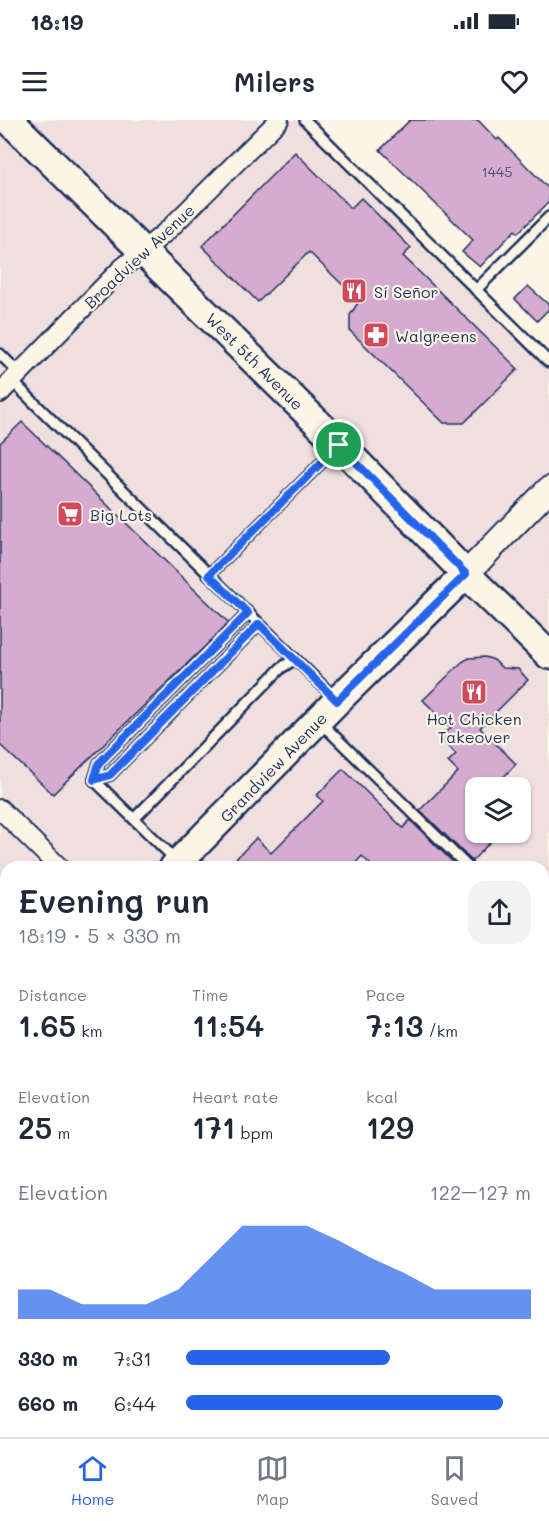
<!DOCTYPE html>
<meta charset="utf-8">
<style>
body{margin:0;font-family:Mali,sans-serif;background:#f2f2f3;color:#1f2937;height:100vh;display:flex;flex-direction:column;font-size:22px;white-space:nowrap}
*{box-sizing:border-box;margin:0}
p{font-size:20px;color:#747a83}
.icon{flex:none;width:33px;height:33px;fill:none;stroke:currentColor;stroke-width:2;stroke-linecap:round;stroke-linejoin:round}
.map{position:relative;flex:1;overflow:hidden}
.details{position:absolute;left:0px;top:741px;width:549px;height:576px;display:flex;flex-direction:column;background:#fff;border-radius:18px 18px 0 0;box-shadow:0 2px 4px #0004}
.details>*{flex:none}
.tools{position:absolute;left:465px;top:657px;display:grid;gap:12px}
.tools a{display:grid;place-items:center;width:66px;height:66px;border-radius:12px;background:#fff;box-shadow:0 2px 4px #0004;font-size:30px}
.pin{position:absolute;display:grid;place-items:center;width:51px;height:51px;color:#fff;margin:-26px;border:3px solid #fff;border-radius:50%;box-shadow:0 2px 6px #0007}
.round{display:grid;place-items:center;flex:none;width:63px;height:63px;border-radius:18px;background:#f2f2f3}
.summary{display:flex;align-items:center;justify-content:space-between;height:102px;padding:0 18px}
h1{font-size:33px;font-weight:600;line-height:45px}
.figures{display:grid;grid-template-columns:repeat(3,1fr);gap:9px;height:102px;padding:6px 18px}
.figures div{display:grid;align-content:center}
.figures b{font-size:30px;font-weight:600}
.figures small{font-size:16px;font-weight:400}
.figures p{font-size:16px}
.chart{height:168px;padding:12px 18px}
.chart p{display:flex;justify-content:space-between}
.chart svg{width:100%;height:108px;margin-top:6px;fill:#2563eb;opacity:.7}
ul{padding:0 18px;list-style:none;font-size:20px}
li{display:grid;grid-template-columns:96px 72px 1fr;align-items:center;height:45px}
li i{height:15px;border-radius:8px;background:#2563eb}
.status{display:flex;justify-content:space-between;align-items:center;height:42px;padding:0 30px;background:#fff;direction:ltr}
.status svg{height:16px;fill:currentColor}
header{display:flex;justify-content:space-between;align-items:center;height:78px;padding:0 18px;background:#fff;font-size:27px;font-weight:600}
.dock{display:flex;justify-content:space-around;align-items:center;height:84px;border-top:2px solid #e0e1e3;background:#fff;font-size:16px;color:#747a83}
.dock a{display:grid;justify-items:center;gap:3px}
.dock .selected{color:#2563eb}
.map>svg:first-child{display:block}
</style>
<div class="status"><b>18:19</b><svg viewBox="0 0 49 12"><path d="M0 12V9h3v3zM5 12V6h3v6zM10 12V3h3v9zM15 12V0h3v12zM26 1h20v11H26zM47 4h2v5h-2z"/></svg></div>
<header><svg class="icon" aria-label="menu" viewBox="0 0 24 24"><path d="M4 6h16M4 12h16M4 18h16"/></svg>Milers<svg class="icon" aria-label="heart" viewBox="0 0 24 24"><path d="M12 20l-8-8c-3-5 5-10 8-4 3-6 11-1 8 4z"/></svg></header>
<div class="map">
<svg width="549" height="1317" viewBox="0 0 549 1317">
<rect width="100%" height="100%" fill="#fcf5e5"/>
<filter id="ink" filterUnits="userSpaceOnUse"><feTurbulence type="fractalNoise" baseFrequency=".0167" numOctaves="2"/><feDisplacementMap in="SourceGraphic" scale="12" xChannelSelector="R" yChannelSelector="G"/><feConvolveMatrix kernelMatrix="1 2 1 2 8 2 1 2 1" color-interpolation-filters="sRGB"/></filter>
<g filter="url(#ink)">
<path fill="#f0dfdf" fill-rule="evenodd" d="M0,0H316L549,237V825L543,819V747H471L463,740L456,747H6V966L0,972ZM476,668H520V712H476Z"/>
<g fill="#aaefba" stroke="#628f8c" stroke-width="1.5">
<path d="M77,1311H166L173,1317H71Z"/>
<path d="M399,1311H464L466,1313L462,1317H393Z"/>
</g>
<g fill="#d5abd0" stroke="#1b2f5e" stroke-width="1.5">
<path d="M410,0H478L497,20L499,18L549,69V82L518,113L515,110L480,147L462,132L473,120L380,30Z"/>
<path d="M295,32L351,88L361,78L411,128L403,136L518,249L464,303H444L350,211V195L359,181L309,132L258,182L202,126Z"/>
<path d="M528,166L549,185V189L537,201L515,179Z"/>
<path d="M22,302L229,503L53,674L0,625V323Z"/>
<path d="M485,537L494,540L502,548L518,549L528,560L480,608L516,644L493,668H476V712H500L472,741L420,690L458,652L448,642L456,634L440,618L451,608L423,580L462,542L469,538Z"/>
<path d="M343,649L403,708L410,700L458,747H373L362,736L352,747H228L256,718L271,733L323,681L317,675Z"/>
</g>
<g fill="none" stroke-linecap="round" stroke-linejoin="round">
<g stroke="#1b2f5e" stroke-width="14">
<g id="service">
<path d="M305,0L549,242"/>
<path d="M476,170L549,97"/>
<path d="M0,234L19,253"/>
<path d="M12,261L336,579"/>
<path d="M209,455L337,327"/>
<path d="M320,602L468,747"/>
<path d="M94,660L110,655L259,504"/>
<path d="M94,660L99,643L248,493"/>
<path d="M94,660L177,741"/>
<path d="M134,699L281,548L295,539"/>
<path d="M543,822L549,827"/>
</g>
</g>
<g stroke="#1b2f5e" stroke-width="22">
<g id="minor">
<path d="M0,273L121,149L167,111L279,0"/>
<path d="M0,689L59,747"/>
<path d="M543,1102L549,1108"/>
<path d="M221,1311L227,1317"/>
<path d="M28,1317L33,1311"/>
</g>
</g>
<g stroke="#1b2f5e" stroke-width="28">
<path id="tertiary" d="M466,454L549,369"/>
</g>
<g stroke="#1b2f5e" stroke-width="32">
<g id="secondary">
<path d="M9,0L340,325L466,454L549,535"/>
<path d="M174,747L337,581L466,454"/>
<path d="M0,924L6,918"/>
</g>
</g>
<use href="#service" stroke="#fcf5e5" stroke-width="9"/>
<use href="#minor" stroke="#fcf5e5" stroke-width="18"/>
<use href="#tertiary" stroke="#fcf5e5" stroke-width="24"/>
<use href="#secondary" stroke="#fcf5e5" stroke-width="27"/>
</g>
</g>
<g fill="none" stroke-linecap="round" stroke-linejoin="round" filter="url(#ink)">
<g stroke="#fff" stroke-width="12">
<path id="route" d="M339,325L466,454L337,581L259,504L110,655L94,660L99,643L248,493L209,455Z"/>
</g>
<use href="#route" stroke="#2563eb" stroke-width="8"/>
</g>
<defs>
<g id="restaurant-square" transform="scale(1.35)"><rect x="-9" y="-9" width="18" height="18" rx="4" fill="#d1495b" stroke="#fcf5e5"/><path d="M-5-6h1v4h1v-4h1v4h1v-4h1v5L-1.5 .5V6h-2V.5L-5-1ZM5-6V6H3V1.5H1.5Q1.5-4 5-6Z" fill="#fff"/></g>
<g id="pharmacy-square" transform="scale(1.35)"><rect x="-9" y="-9" width="18" height="18" rx="4" fill="#d1495b" stroke="#fcf5e5"/><path d="M-2-6h4v4h4v4h-4v4h-4v-4h-4v-4h4Z" fill="#fff"/></g>
<g id="supermarket-square" transform="scale(1.35)"><rect x="-9" y="-9" width="18" height="18" rx="4" fill="#d1495b" stroke="#fcf5e5"/><path d="M-6-5.5h2.5l.6 2H6L4.5 2H-2.5L-4.4-4H-6ZM-1.5 3.2a1.3 1.3 0 1 0 .1 0ZM3 3.2a1.3 1.3 0 1 0 .1 0Z" fill="#fff"/></g>
</defs>
<g fill-rule="evenodd">
<use href="#restaurant-square" x="354" y="171"/>
<use href="#pharmacy-square" x="376" y="215"/>
<use href="#supermarket-square" x="70" y="394"/>
<use href="#restaurant-square" x="474" y="572"/>
</g>
<g text-anchor="middle" dominant-baseline="central" stroke-width="4.5" stroke-linejoin="round" paint-order="stroke">
<g font-size="14" fill="#4a4e7a">
<text x="497" y="51">1445</text>
</g>
<g font-size="16" fill="#1b2f5e" stroke="#fcf5e5">
<text transform="translate(139 136) rotate(-43)">Broadview Avenue</text>
<text transform="translate(255 241) rotate(45)">West 5th Avenue</text>
<text transform="translate(273 647) rotate(-46)">Grandview Avenue</text>
</g>
<g font-size="16" fill="#1b2f5e" stroke="#fcf5e5" text-anchor="start">
<text x="374" y="171">Sí Señor</text>
<text x="395" y="215">Walgreens</text>
<text x="90" y="394">Big Lots</text>
<text x="474" y="598" text-anchor="middle">Hot Chicken<tspan x="474" dy="18">Takeover</tspan></text>
</g>
</g>
</svg>
<div class="tools">
<a><svg class="icon" aria-label="layers" viewBox="0 0 24 24"><path d="M12 4l9 5-9 5-9-5zM3 14l9 5 9-5"/></svg></a>
</div>
<div class="pin" style="left:339px;top:325px;background:#1e9e55"><svg class="icon" aria-label="arrive" viewBox="0 0 24 24"><path d="M6 21V4h12l-3 4 3 4H6"/></svg></div>
<section class="details">
<div class="summary"><div><h1>Evening run</h1><p>18:19 · 5 × 330 m</p></div><a class="round"><svg class="icon" aria-label="share" viewBox="0 0 24 24"><path d="M12 15V3M7 8l5-5 5 5M5 13v7h14v-7"/></svg></a></div>
<div class="figures">
<div><p>Distance</p><b>1.65<small> km</small></b></div>
<div><p>Time</p><b>11:54</b></div>
<div><p>Pace</p><b>7:13<small> /km</small></b></div>
</div>
<div class="figures">
<div><p>Elevation</p><b>25<small> m</small></b></div>
<div><p>Heart rate</p><b>171<small> bpm</small></b></div>
<div><p>kcal</p><b>129</b></div>
</div>
<div class="chart"><p><span>Elevation</span>122–127 m</p>
<svg viewBox="0 0 160 44" preserveAspectRatio="none"><path d="M0 44V32L10 32L20 38L30 38L40 38L50 32L60 19L70 6L80 6L90 6L100 12L110 19L120 25L130 32L140 32L150 32L160 32V44z"/></svg>
</div>
<ul>
<li><b>330 m</b>7:31<i style="width:59%"></i></li>
<li><b>660 m</b>6:44<i style="width:92%"></i></li>
</ul>
</section>
</div>
<nav class="dock">
<a class="selected"><svg class="icon" aria-label="home" viewBox="0 0 24 24"><path d="M3 11l9-7 9 7M6 9v11h12V9"/></svg>Home</a>
<a><svg class="icon" aria-label="map" viewBox="0 0 24 24"><path d="M3 6l6-2 6 2 6-2v14l-6 2-6-2-6 2zM9 4v14M15 6v14"/></svg>Map</a>
<a><svg class="icon" aria-label="saved" viewBox="0 0 24 24"><path d="M7 4h10v16l-5-4-5 4z"/></svg>Saved</a>
</nav>
